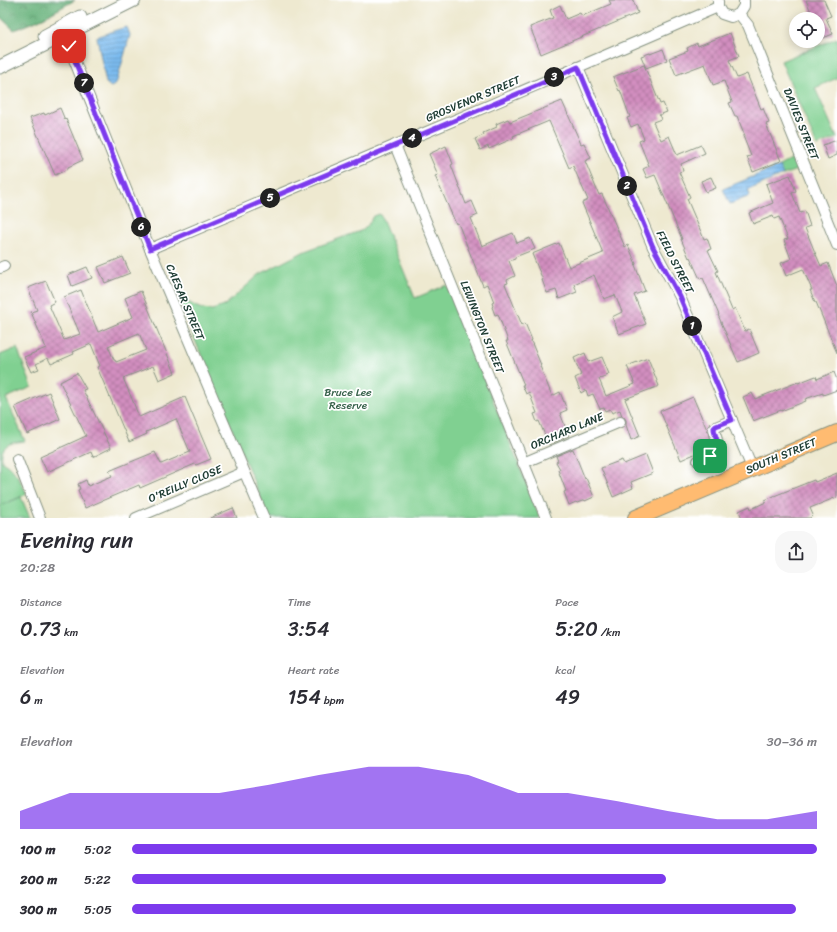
<!DOCTYPE html>
<meta charset="utf-8">
<style>
body{margin:0;font-family:Sriracha,sans-serif;background:#f7f7f7;color:#2b2b33;height:100vh;display:flex;flex-direction:column;font-size:15px;white-space:nowrap}
*{box-sizing:border-box;margin:0}
p{font-size:13px;color:#7c7c81}
.icon{flex:none;width:22px;height:22px;fill:none;stroke:currentColor;stroke-width:2;stroke-linecap:round;stroke-linejoin:round}
.map{position:relative;height:518px;overflow:hidden}
.side{display:flex;flex-direction:column;background:#fff;flex:1}
.side>*{flex:none}
.fabs{position:absolute;left:789px;top:12px;display:grid;gap:8px}
.fabs a{display:grid;place-items:center;width:36px;height:36px;border-radius:50%;background:#fff;box-shadow:0 2px 10px #0003;font-size:20px}
.pin{position:absolute;display:grid;place-items:center;width:34px;height:34px;color:#fff;margin:-17px;border-radius:8px;box-shadow:0 2px 6px #0006}
.km{position:absolute;width:20px;height:20px;margin:-10px;border-radius:50%;background:#222;color:#fff;font-size:11px;line-height:20px;text-align:center}
.round{display:grid;place-items:center;flex:none;width:42px;height:42px;border-radius:16px;background:#f7f7f7}
.head{display:flex;align-items:center;justify-content:space-between;height:68px;padding:0 20px}
h1{font-size:22px;font-weight:600;line-height:30px}
.stats{display:grid;grid-template-columns:repeat(3,1fr);gap:6px;height:68px;padding:4px 20px}
.stats div{display:grid;align-content:center}
.stats b{font-size:20px;font-weight:600}
.stats small{font-size:11px;font-weight:400}
.stats p{font-size:11px}
.chart{height:112px;padding:8px 20px}
.chart p{display:flex;justify-content:space-between}
.chart svg{width:100%;height:72px;margin-top:4px;fill:#7c3aed;opacity:.7}
ul{padding:0 20px;list-style:none;font-size:13px}
li{display:grid;grid-template-columns:64px 48px 1fr;align-items:center;height:30px}
li i{height:10px;border-radius:5px;background:#7c3aed}
.map>svg:first-child{display:block}
</style>
<div class="map">
<svg width="837" height="518" viewBox="0 0 837 518">
<defs>
<pattern id="forest-crowns" width="20" height="18" patternUnits="userSpaceOnUse"><rect width="20" height="18" fill="#68b27b"/><path d="M2 6a3 3 0 1 1 6 0M12 15a3 3 0 1 1 6 0" fill="none" stroke="#559266"/></pattern>
<pattern id="water-rules" width="6" height="5" patternUnits="userSpaceOnUse"><rect width="6" height="5" fill="#7bbbef"/><path d="M0 2.5h6" fill="none" stroke="#6499c2"/></pattern>
<pattern id="building-cross-hatch" width="8" height="8" patternUnits="userSpaceOnUse"><rect width="8" height="8" fill="#d28ebf"/><path d="M0 0l8 8M0 8l8-8" fill="none" stroke="#aa759c"/></pattern>
</defs>
<rect width="100%" height="100%" fill="#fff"/>
<filter id="ink" filterUnits="userSpaceOnUse"><feTurbulence type="fractalNoise" baseFrequency=".025" numOctaves="2"/><feDisplacementMap in="SourceGraphic" scale="8" xChannelSelector="R" yChannelSelector="G"/><feConvolveMatrix kernelMatrix="1 2 1 2 8 2 1 2 1" color-interpolation-filters="sRGB"/></filter>
<filter id="wash" filterUnits="userSpaceOnUse"><feTurbulence type="fractalNoise" baseFrequency=".012" numOctaves="4" result="noise"/><feDisplacementMap in="SourceGraphic" scale="16" xChannelSelector="R" yChannelSelector="G"/><feGaussianBlur stdDeviation="0.9" result="paint"/><feColorMatrix in="noise" values="0 0 0 0 0 0 0 0 0 0 0 0 0 0 0 0 0 1.4 0 .05"/><feComposite in="paint" operator="in"/></filter>
<g filter="url(#wash)">
<rect width="100%" height="100%" fill="#eee9d0"/>
<g fill="#80d091" stroke="#508662">
<path d="M837,38V78L815,88L837,138L817,146L781,61Z"/>
<path d="M794,158L799,169L783,175L779,166Z"/>
<path d="M379,214L381,216L415,298L447,285L540,518H269L180,304L188,302L195,306L202,309L212,310L224,306L260,274L305,251L363,230L368,225L373,216Z"/>
<path d="M17,348L32,387L6,398L25,441C11,443 0,443 2,462C16,470 20,480 27,494L2,505L21,497L30,518H0V355Z"/>
</g>
<path fill="url(#forest-crowns)" stroke="#447858" d="M0,0H75L43,18L14,30L0,17Z"/>
<g fill="url(#water-rules)" stroke="#4d7c92">
<path d="M127,27L130,35L116,84L111,87L106,83L97,37L113,31Z"/>
<path d="M779,166L783,175L748,190L750,196L730,204L723,189Z"/>
</g>
<g id="blocks">
<g fill="url(#building-cross-hatch)" fill-rule="evenodd">
<path d="M609,0H633L638,13L541,54L530,27L553,18L550,10L560,5L566,19L580,13L582,16L611,4Z"/>
<path d="M806,0H824L831,16L826,18L833,34L818,40V19H814Z"/>
<path d="M730,33L739,56L729,60L737,78L747,74L761,109L763,108L769,123L766,124L781,161L753,172L747,157L751,156L743,136H745L737,116H735L729,103L732,102L724,81L713,85L705,64L676,75L669,58L688,51L687,48L697,43L698,46Z"/>
<path d="M663,49L667,60L646,68L641,56L650,53V54Z"/>
<path d="M644,65L660,104L663,103L667,112L659,115L661,119L653,122L661,140L669,136L677,155L701,145L705,153L681,164L683,171L679,172L690,197L687,199L704,239L707,238L711,249L708,250L718,271L716,272L732,310L735,308L745,331L749,329L759,353L738,362L718,315H719L703,278L700,279L690,257L689,258L681,239H682L655,175L647,178L643,169L649,166L639,141L644,139L638,124L631,127L627,118L630,117L620,90L619,91L613,77Z"/>
<path d="M562,101L581,144L584,143L591,158L585,161L599,195L602,194L625,247L628,245L636,264L635,265L645,291L634,295L646,324L619,334L612,317L622,312L615,295L604,299L594,275L574,284L577,292L559,299L556,290L547,293L542,280H543L532,254L559,243L569,267L603,253L582,203L588,200L573,166L569,168L549,121L513,136L514,138L489,149L488,146L480,150L475,139L484,135L483,133L497,127L496,124L508,119L510,122Z"/>
<path d="M60,108L65,120L66,119L83,160L68,167V169L55,175L30,118L44,113L45,115Z"/>
<path d="M837,140V155L828,159L823,145Z"/>
<path d="M446,146L453,164L451,165L466,204L472,201L478,215L471,218L482,246L513,233L517,243L530,238L535,249L515,257V259L509,261L515,276L507,280L508,283L505,284L522,325L525,323L532,340L531,341L541,365L540,366L552,396L560,392L567,410L560,413L569,436L549,445L539,421L537,422L534,414L537,413L529,392L526,394L522,385H524L506,341H508L498,314L495,315L492,307L493,306L492,303L494,302L487,284L483,286L458,223L456,224L435,176L438,175L429,154Z"/>
<path d="M790,175L796,191L792,193L800,213L805,211L810,226L805,228L814,250L821,266L828,263L837,286V353L816,302H815L810,290H812L803,269L786,276L781,263L791,259L784,240L788,239L779,217L774,219L773,216L753,224L749,213L773,203L766,184Z"/>
<path d="M711,177L716,188L706,192L701,181Z"/>
<path d="M123,257L130,273L105,283L98,267Z"/>
<path d="M87,267L92,278L72,286L68,275Z"/>
<path d="M46,281L55,302L49,305L64,340L80,334L64,297L81,290L98,332L133,317L125,298L141,291L175,373L159,380L153,366L123,378L132,399L139,417L185,397L211,459L196,465L195,464L140,488L139,485L85,508L78,490L80,489L78,484L86,480L88,486L112,476L109,471L155,452L161,464L190,452L176,419L146,432L147,434L129,442L97,367L100,366L91,344L73,352L74,354L51,364L48,358L36,364L39,369L31,372L24,357L46,348L31,312L37,310L28,288ZM139,333L146,350L116,362L115,360H114L108,346Z"/>
<path d="M585,353L588,362L602,357L609,374L605,375L606,377L599,379L606,396L635,384L627,366L648,358L659,386L625,399L640,436L631,440L626,425V420L624,417L622,416L620,410L612,413L610,409L605,411L604,408L600,409L593,394L588,396L586,390L581,393L575,378L581,375L574,358Z"/>
<path d="M834,372L837,380V390L823,395V393L805,399L806,401L781,411V410L753,421L743,397L752,393L755,399L798,382V383L816,376L817,379Z"/>
<path d="M77,373L86,389L83,390L111,448L93,457L91,452L47,472L40,457L86,436L60,382Z"/>
<path d="M49,392L60,419L27,434L15,407Z"/>
<path d="M693,397L708,432L711,446L710,447L681,460L660,411Z"/>
<path d="M573,449L585,479L586,478L594,497L585,501V500L577,503L576,502L569,505L564,492L566,491L558,470L560,469L556,462L558,461L556,456Z"/>
<path d="M646,455L653,473L631,482L633,488L613,497L601,468L622,460L624,464Z"/>
<path d="M837,473V497L810,508L813,515L810,518H742L739,511L750,506L751,509L766,502L765,500L774,496L814,480L815,482Z"/>
<path d="M233,508L237,518H210Z"/>
</g>
</g>
</g>
<g filter="url(#ink)">
<use href="#blocks" fill-opacity="0" stroke="#869382" stroke-width="1"/>
<g fill="none" stroke-linecap="round" stroke-linejoin="round">
<g stroke="#869382" stroke-width="12">
<g id="minor">
<path d="M718,0V7L722,14L731,17L739,14L744,6V0"/>
<path d="M739,14L748,25L837,245"/>
<path d="M61,29L69,47L150,249L264,518"/>
<path d="M578,67L653,247L680,297L752,468"/>
<path d="M395,145L546,518"/>
<path d="M150,249L462,117L718,7"/>
<path d="M0,268L4,266"/>
<path d="M17,459L40,518"/>
<path d="M698,461C707,457 722,453 717,440C716,436 714,433 714,428L732,420"/>
<path d="M523,463L620,422"/>
<path d="M136,518L244,472"/>
</g>
</g>
<g stroke="#869382" stroke-width="15">
<g id="tertiary">
<path d="M45,36L80,17"/>
<path d="M0,67L134,0"/>
</g>
</g>
<g stroke="#869382" stroke-width="18">
<path id="primary" d="M636,518L837,433"/>
</g>
<use href="#minor" stroke="#fff" stroke-width="10"/>
<use href="#tertiary" stroke="#fff" stroke-width="13"/>
<use href="#primary" stroke="#ffbb71" stroke-width="16"/>
</g>
</g>
<g fill="none" stroke-linecap="round" stroke-linejoin="round" filter="url(#ink)">
<g stroke="#fff" stroke-width="8">
<path id="route" d="M69,46L150,249L536,86L578,67L653,247L680,297L732,420L716,426L714,428C714,440 726,447 710,456"/>
</g>
<use href="#route" stroke="#7c3aed" stroke-width="5"/>
</g>
<g text-anchor="middle" dominant-baseline="central" stroke-width="3.5" stroke-linejoin="round" paint-order="stroke">
<g font-size="11" fill="#1f3d34" stroke="#fff">
<text transform="translate(473 99) rotate(-23)">GROSVENOR STREET</text>
<text transform="translate(801 124) rotate(68)">DAVIES STREET</text>
<text transform="translate(675 262) rotate(63)">FIELD STREET</text>
<text transform="translate(185 302) rotate(67)">CAESAR STREET</text>
<text transform="translate(482 327) rotate(68)">LEWINGTON STREET</text>
<text transform="translate(567 431) rotate(-23)">ORCHARD LANE</text>
<text transform="translate(781 456) rotate(-23)">SOUTH STREET</text>
<text transform="translate(185 484) rotate(-23)">O'REILLY CLOSE</text>
</g>
<g font-size="11" fill="#37624b" stroke="#fff">
<text x="348" y="392">Bruce Lee<tspan x="348" dy="13">Reserve</tspan></text>
</g>
</g>
</svg>
<div class="fabs">
<a><svg class="icon" aria-label="locate" viewBox="0 0 24 24"><circle cx="12" cy="12" r="6"/><path d="M12 2v4M12 18v4M2 12h4M18 12h4"/></svg></a>
</div>
<div class="pin" style="left:710px;top:456px;background:#1e9e55"><svg class="icon" aria-label="arrive" viewBox="0 0 24 24"><path d="M6 21V4h12l-3 4 3 4H6"/></svg></div>
<div class="pin" style="left:69px;top:46px;background:#d93025"><svg class="icon" aria-label="check" viewBox="0 0 24 24"><path d="M5 12l5 5 9-10"/></svg></div>
<b class="km" style="left:692px;top:326px">1</b>
<b class="km" style="left:627px;top:186px">2</b>
<b class="km" style="left:554px;top:77px">3</b>
<b class="km" style="left:412px;top:138px">4</b>
<b class="km" style="left:270px;top:198px">5</b>
<b class="km" style="left:141px;top:227px">6</b>
<b class="km" style="left:84px;top:83px">7</b>
</div>
<section class="side">
<div class="head"><div><h1>Evening run</h1><p>20:28</p></div><a class="round"><svg class="icon" aria-label="share" viewBox="0 0 24 24"><path d="M12 15V3M7 8l5-5 5 5M5 13v7h14v-7"/></svg></a></div>
<div class="stats">
<div><p>Distance</p><b>0.73<small> km</small></b></div>
<div><p>Time</p><b>3:54</b></div>
<div><p>Pace</p><b>5:20<small> /km</small></b></div>
</div>
<div class="stats">
<div><p>Elevation</p><b>6<small> m</small></b></div>
<div><p>Heart rate</p><b>154<small> bpm</small></b></div>
<div><p>kcal</p><b>49</b></div>
</div>
<div class="chart"><p><span>Elevation</span>30–36 m</p>
<svg viewBox="0 0 160 44" preserveAspectRatio="none"><path d="M0 44V33L10 22L20 22L30 22L40 22L50 17L60 11L70 6L80 6L90 11L100 22L110 22L120 27L130 33L140 38L150 38L160 33V44z"/></svg>
</div>
<ul>
<li><b>100 m</b>5:02<i style="width:100%"></i></li>
<li><b>200 m</b>5:22<i style="width:78%"></i></li>
<li><b>300 m</b>5:05<i style="width:97%"></i></li>
</ul>
</section>
